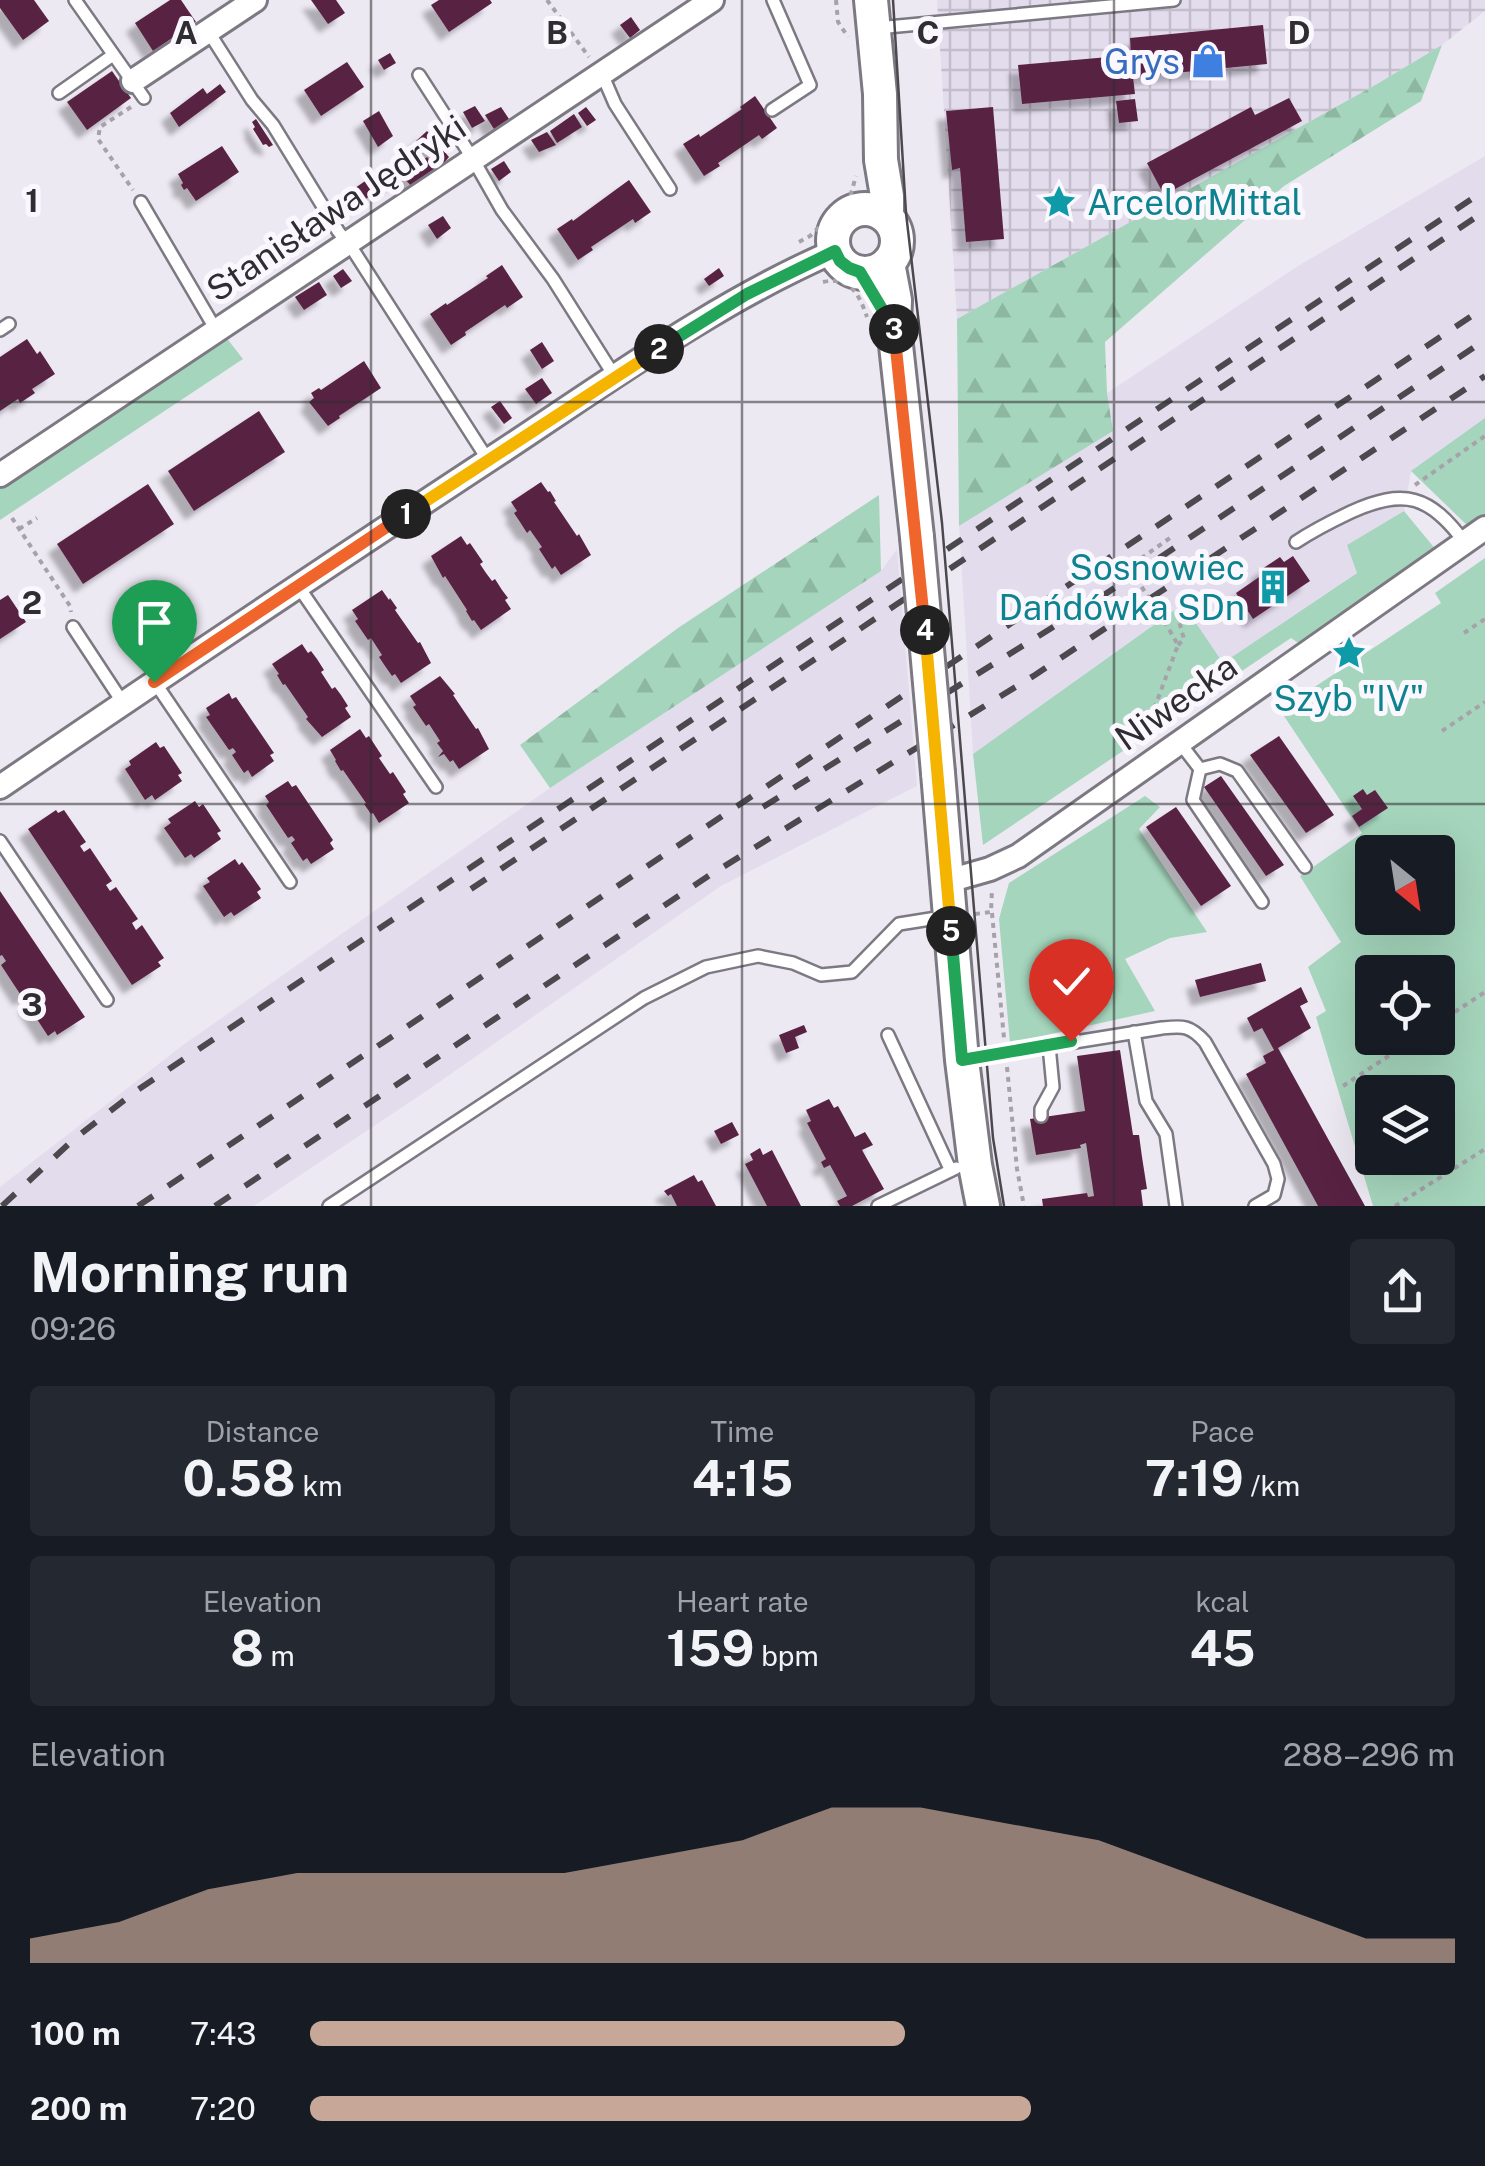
<!DOCTYPE html>
<meta charset="utf-8">
<style>
body{margin:0;font-family:"Public Sans",sans-serif;background:#242831;color:#f1f3f6;height:100vh;display:flex;flex-direction:column;font-size:38px;white-space:nowrap}
*{box-sizing:border-box;margin:0}
p{font-size:32px;color:#9ea1a6}
.icon{flex:none;width:55px;height:55px;fill:none;stroke:currentColor;stroke-width:2;stroke-linecap:round;stroke-linejoin:round}
.map{position:relative;height:1206px;overflow:hidden}
.details{display:flex;flex-direction:column;background:#171b24;flex:1}
.details>*{flex:none}
.needle{width:65px;rotate:150deg}
.controls{position:absolute;left:1355px;top:835px;display:grid;gap:20px}
.controls a{display:grid;place-items:center;width:100px;height:100px;border-radius:10px;background:#171b24;box-shadow:0 10px 40px #0002;font-size:50px}
.pin{position:absolute;display:grid;place-items:center;width:85px;height:85px;color:#fff;margin:-102px -42px;border-radius:50% 50% 50% 0;rotate:-45deg;box-shadow:0 0 10px #0007}
.pin .icon{rotate:45deg}
.km{position:absolute;width:50px;height:50px;margin:-25px;border-radius:50%;background:#222;color:#fff;font-size:28px;line-height:50px;text-align:center}
.round{display:grid;place-items:center;flex:none;width:105px;height:105px;border-radius:10px;background:#242831}
.summary{display:flex;align-items:center;justify-content:space-between;height:170px;padding:0 30px}
h1{font-size:55px;font-weight:700;line-height:75px}
.metrics{display:grid;grid-template-columns:repeat(3,1fr);gap:15px;height:170px;padding:10px 30px}
.metrics div{display:grid;align-content:center;border-radius:10px;background:#242831;text-align:center}
.metrics b{font-size:50px;font-weight:700}
.metrics small{font-size:28px;font-weight:400}
.metrics p{font-size:28px}
.chart{height:280px;padding:20px 30px}
.chart p{display:flex;justify-content:space-between}
.chart svg{width:100%;height:180px;margin-top:10px;fill:#c6a798;opacity:.7}
ul{padding:0 30px;list-style:none;font-size:32px}
li{display:grid;grid-template-columns:160px 120px 1fr;align-items:center;height:75px}
li i{height:25px;border-radius:12px;background:#c6a798}
.map>svg:first-child{display:block}
</style>
<div class="map">
<svg width="1485" height="1206" viewBox="0 0 1485 1206">
<defs>
<pattern id="industrial-grid" width="8" height="8" patternUnits="userSpaceOnUse" patternTransform="scale(2.5)"><rect width="8" height="8" fill="#e3dced"/><path d="M0 4h8M4 0v8" fill="none" stroke="#c3bdcc"/></pattern>
<pattern id="forest-firs" width="22" height="20" patternUnits="userSpaceOnUse" patternTransform="scale(2.5)"><rect width="22" height="20" fill="#a5d5bc"/><path d="M5 1l3.5 6h-7zM16 11l3.5 6h-7z" fill="#8eb7a2"/></pattern>
<filter id="shadow"><feDropShadow dx="-9" dy="9" stdDeviation="2.5" flood-color="#0004"/></filter>
</defs>
<rect width="100%" height="100%" fill="#ede9f3"/>
<g fill="#e3dced">
<path d="M1485,156V418L1411,471L1404,511L1347,545L1358,572L1223,663L1182,604L973,754L959,526L1113,431L1107,393L1298,266Z"/>
<path d="M897,549L917,786L721,886L425,1092L254,1206H0V1187L183,1045L550,788L881,571Z"/>
</g>
<path fill="url(#industrial-grid)" d="M937,0H1485V11L1442,45L1377,84L957,319Z"/>
<g fill="#a5d5bc" fill-rule="evenodd">
<path d="M225,336L243,359L0,520V484Z"/>
<path d="M1485,418V518L1470,528L1411,471Z"/>
<path d="M1404,511L1437,551L1300,644L1291,638L983,845L973,754L1183,604L1223,663L1357,573L1347,545Z"/>
<path d="M1485,558V1206H1373L1316,1017L1326,1011L1308,967L1341,942L1300,876L1362,833L1280,710L1441,603L1435,593ZM1372,852H1438V918H1372ZM1372,972H1438V1038H1372ZM1372,1092H1438V1158H1372Z"/>
<path d="M1145,796L1160,807L1139,829L1207,932L1170,938L1125,959L1155,1011L1010,1043L999,919L1009,883Z"/>
</g>
<g fill="url(#forest-firs)">
<path d="M1442,45L1421,101L1284,186L1105,342L1107,393L1113,431L959,526L957,319L1377,84Z"/>
<path d="M879,495L881,571L550,788L520,745L678,628Z"/>
</g>
<g fill="#592242" filter="url(#shadow)">
<path d="M0,0H34L49,21L23,40L0,8Z"/>
<path d="M170,0H181L196,22L153,51L135,23Z"/>
<path d="M311,0H336L345,13L328,24Z"/>
<path d="M439,0H490L492,3L449,32L431,5Z"/>
<path d="M631,17L640,30L630,38L620,25Z"/>
<path d="M1263,25L1267,64L1133,77L1135,94L1022,104L1018,65L1131,55L1130,38Z"/>
<path d="M390,53L396,63L384,70L378,60Z"/>
<path d="M347,62L364,87L321,116L304,90Z"/>
<path d="M112,71L131,98L87,130L67,102Z"/>
<path d="M220,84L226,92L179,127L170,113L203,88L207,94Z"/>
<path d="M755,96L777,128L762,139L759,135L718,163L720,166L704,176L683,144L699,134L700,137L742,109L740,107Z"/>
<path d="M1289,98L1302,121L1164,195L1147,163L1251,107L1255,115Z"/>
<path d="M1135,99L1138,121L1119,123L1116,101Z"/>
<path d="M475,106L485,121L472,128L463,112Z"/>
<path d="M501,107L509,119L494,129L485,115Z"/>
<path d="M586,107L596,120L587,126L578,113Z"/>
<path d="M993,107L1004,239L966,242L960,168L952,170L946,111Z"/>
<path d="M379,111L393,136L378,147L363,121Z"/>
<path d="M574,114L582,127L557,143L550,131Z"/>
<path d="M256,119L273,145L269,147L266,144L263,145L253,129L255,127L252,122Z"/>
<path d="M427,131L449,157L443,164L431,151L427,154L416,141Z"/>
<path d="M547,132L556,145L539,152L531,140Z"/>
<path d="M222,146L239,172L196,201L187,188L184,190L181,185L183,183L178,174Z"/>
<path d="M427,157L438,169L413,188L402,176Z"/>
<path d="M504,161L511,172L499,181L491,169Z"/>
<path d="M387,166L397,181L378,190L341,217L330,202L341,194L342,197Z"/>
<path d="M629,180L651,212L635,223L633,219L591,247L593,250L578,260L557,229L572,219L573,221Z"/>
<path d="M443,216L451,228L437,239L428,225Z"/>
<path d="M502,265L523,297L507,308L505,305L465,332L466,335L451,345L430,314L446,303L447,305L488,278L486,276Z"/>
<path d="M719,268L724,276L709,286L704,279Z"/>
<path d="M343,269L352,281L341,288L333,276Z"/>
<path d="M319,282L327,295L304,310L295,297Z"/>
<path d="M27,339L37,354L40,351L55,374L32,389L35,393L20,403L18,399L0,411V357Z"/>
<path d="M542,342L554,361L542,369L530,350Z"/>
<path d="M364,361L381,388L339,416L340,418L328,426L309,402L314,398L311,393L319,388L321,390Z"/>
<path d="M542,378L552,393L536,404L525,389Z"/>
<path d="M500,401L512,418L504,424L491,407Z"/>
<path d="M259,411L285,452L194,511L168,471Z"/>
<path d="M541,482L548,492L550,491L556,501L554,502L577,536L579,534L591,555L561,575L555,566L552,569L539,549L542,547L530,530L527,533L520,522L514,513L517,511L511,502Z"/>
<path d="M148,484L174,524L83,584L57,544Z"/>
<path d="M461,536L467,545L470,543L483,562L480,564L486,573L492,581L495,579L502,590L508,598L505,600L511,609L481,630L474,620L472,621L466,611L467,610L445,576L443,578L431,556Z"/>
<path d="M1293,556L1310,581L1253,619L1236,593L1262,575L1259,571L1280,557L1284,562Z"/>
<path d="M382,590L389,600L390,598L397,608L395,610L418,643L420,642L431,663L401,683L395,674L392,676L385,666L379,657L382,655L371,638L368,640L355,621L358,619L352,610Z"/>
<path d="M8,595L26,622L0,639V600Z"/>
<path d="M302,644L308,653L311,651L317,659L324,670L321,672L332,689L335,687L341,695L348,706L345,708L351,717L322,737L306,719L308,717L285,684L283,685L277,675L279,674L272,664Z"/>
<path d="M440,676L455,694L453,695L476,729L478,728L489,749L459,769L453,760L450,762L444,754L438,757L443,751L437,743L440,741L429,724L426,726L413,707L416,705L410,696Z"/>
<path d="M229,693L232,699L236,697L274,753L270,755L274,761L252,777L248,770L244,773L232,755L236,752L233,748L229,750L206,717L210,715L206,708Z"/>
<path d="M360,729L366,738L369,736L382,756L379,758L390,774L393,772L406,792L403,794L409,803L379,823L373,813L371,814L364,804L366,803L343,770L341,771L335,761L336,760L330,750Z"/>
<path d="M1279,736L1334,815L1306,833L1250,755Z"/>
<path d="M156,742L160,748L164,746L182,773L178,775L182,781L155,800L152,795L145,800L125,769L131,765L129,761Z"/>
<path d="M1221,776L1284,865L1266,876L1204,787Z"/>
<path d="M288,781L292,787L296,785L333,840L330,843L334,849L311,864L307,858L303,861L291,843L295,840L292,836L288,838L266,805L269,802L265,796Z"/>
<path d="M1363,789L1367,795L1375,790L1388,808L1359,827L1352,816L1362,809L1353,796Z"/>
<path d="M195,801L199,807L203,804L221,831L217,833L221,839L194,858L191,854L185,858L164,828L171,823L168,819Z"/>
<path d="M1176,807L1231,886L1201,906L1146,827Z"/>
<path d="M56,810L58,813L64,810L86,842L80,846L84,852L90,848L112,881L106,885L110,891L116,887L138,919L132,923L136,930L142,925L164,958L158,962L161,966L132,985L28,829Z"/>
<path d="M235,859L239,865L242,862L252,876L261,889L257,892L261,898L234,916L231,912L224,917L203,886L210,882L207,878Z"/>
<path d="M0,891L85,1017L57,1035L55,1031L48,1036L27,1004L32,1000L28,993L22,997L1,965L6,961L2,955L0,956Z"/>
<path d="M1261,963L1266,981L1200,997L1195,980Z"/>
<path d="M1301,987L1308,1002L1300,1006L1311,1028L1278,1048L1365,1206H1318L1246,1074L1266,1063L1263,1056L1274,1050L1262,1028L1254,1032L1247,1018Z"/>
<path d="M804,1025L807,1032L795,1037L799,1048L786,1053L779,1035Z"/>
<path d="M1120,1050L1133,1135H1139L1142,1157L1147,1189L1141,1190L1143,1206H1043L1042,1199L1087,1193L1088,1197L1094,1196L1086,1143L1080,1145L1081,1148L1036,1155L1030,1119L1085,1111L1077,1056Z"/>
<path d="M829,1099L834,1108L838,1106L855,1137L865,1132L873,1145L862,1150L884,1189L852,1206H840L837,1201L847,1196L830,1165L824,1168L821,1162L826,1159L807,1123L811,1121L806,1110Z"/>
<path d="M732,1122L739,1135L721,1144L714,1131Z"/>
<path d="M760,1148L763,1155L772,1150L801,1206H767L745,1164L753,1160L750,1154Z"/>
<path d="M694,1175L698,1182L702,1180L716,1206H677L671,1194L668,1196L664,1191Z"/>
</g>
<g fill="none" stroke-linecap="round" stroke-linejoin="round">
<g stroke="#7d7982" stroke-width="16">
<g id="service">
<path d="M75,0L144,98"/>
<path d="M877,28L1174,0"/>
<path d="M208,31L252,100L273,125L338,231L355,253L488,460"/>
<path d="M602,74L615,104L670,189"/>
<path d="M419,75L473,159L502,210L553,279L615,377"/>
<path d="M59,93L113,55"/>
<path d="M772,110L810,85L773,0"/>
<path d="M141,202L216,330"/>
<path d="M0,330L9,324"/>
<path d="M1296,542C1314,530 1332,521 1351,512C1404,488 1430,495 1465,543"/>
<path d="M298,586L436,787"/>
<path d="M73,627L123,703"/>
<path d="M154,681L290,882"/>
<path d="M1180,743L1200,769L1193,800L1262,902"/>
<path d="M1200,769L1220,764L1237,771L1305,867"/>
<path d="M0,841L107,1000"/>
<path d="M1134,1032L1146,1101L1166,1134L1176,1206"/>
<path d="M888,1035L950,1169"/>
<path d="M963,1060L1162,1028C1183,1026 1190,1025 1205,1042L1274,1164L1278,1179L1274,1195L1255,1206"/>
<path d="M1041,1116V1109L1053,1087L1049,1046"/>
<path d="M329,1206L644,998L706,967L758,956L793,963L821,975L852,972L899,924L949,916"/>
<path d="M878,1206L956,1168"/>
</g>
</g>
<g stroke="#7d7982" stroke-width="28">
<g id="minor">
<path d="M133,81L255,0"/>
<path d="M0,475L712,0"/>
<path d="M0,787C167,673 335,561 504,450C610,380 719,301 835,251"/>
<path d="M948,881L990,869L1018,856L1485,528"/>
</g>
</g>
<g stroke="#7d7982" stroke-width="38">
<g id="secondary">
<path d="M871,0L880,94L881,160L887,196V217"/>
<circle cx="865" cy="241" r="32"/>
<path d="M888,263L895,300L894,327L917,537"/>
<path d="M938,773L962,1060L975,1165L983,1206"/>
</g>
</g>
<g stroke="#a5a2aa" stroke-width="4" stroke-dasharray="5 5" stroke-linecap="butt">
<path d="M547,0L589,57"/>
<path d="M836,0L838,22L848,37"/>
<path d="M131,107L100,127L98,139L133,190"/>
<path d="M799,242L810,236L850,197L856,176"/>
<path d="M823,282C850,276 859,294 867,317"/>
<path d="M1415,485L1485,436"/>
<path d="M12,518L70,606L71,612"/>
<path d="M19,529L37,518"/>
<path d="M1133,564L1170,538"/>
<path d="M1464,633L1485,619"/>
<path d="M1178,645L1184,639L1177,614L1183,599"/>
<path d="M1442,731L1485,702"/>
<path d="M1153,736L1148,725L1178,645L1162,617"/>
<path d="M992,913L1004,1038"/>
<path d="M975,914L991,912L992,889"/>
<path d="M1438,1023L1485,992"/>
<path d="M1007,1067L1017,1169L1024,1206"/>
<path d="M1343,1086L1416,1038"/>
<path d="M1395,1206L1485,1149"/>
</g>
<use href="#service" stroke="#fff" stroke-width="11"/>
<use href="#minor" stroke="#fff" stroke-width="22"/>
<use href="#secondary" stroke="#fff" stroke-width="32"/>
<path stroke="#4b494e" stroke-width="2.5" d="M893,0L906,213L942,523L993,1138L1004,1206"/>
<g stroke="#4b494e" stroke-width="6" stroke-dasharray="18 18" stroke-linecap="butt">
<path d="M763,807L1095,601L1485,340"/>
<path d="M471,889L1485,211"/>
<path d="M2,1206L73,1140L136,1091L1485,190"/>
<path d="M138,1206L1485,307"/>
<path d="M215,1206L710,875L1035,675L1485,376"/>
</g>
<g stroke="#7d7982" stroke-width="38" stroke-linecap="butt">
<path id="secondary-bridge" d="M917,537L938,773"/>
</g>
<path stroke="#a5a2aa" stroke-width="4" stroke-dasharray="5 5" stroke-linecap="butt" d="M1133,564L1128,567L1162,617"/>
<use href="#secondary-bridge" stroke="#fff" stroke-width="32"/>
</g>
<g fill="none" stroke-linecap="round" stroke-linejoin="round">
<g stroke="#fff" stroke-width="20">
<path id="split-1" d="M154,682L406,514"/>
</g>
<g stroke="#fff" stroke-width="20">
<path id="split-2" d="M406,514L659,349"/>
</g>
<g stroke="#fff" stroke-width="20">
<path id="split-3" d="M659,349L747,294L835,251L840,261L849,268L860,272L894,329"/>
</g>
<g stroke="#fff" stroke-width="20">
<path id="split-4" d="M894,329L925,630"/>
</g>
<g stroke="#fff" stroke-width="20">
<path id="split-5" d="M925,630L951,931"/>
</g>
<g stroke="#fff" stroke-width="20">
<path id="split-6" d="M951,931L962,1060L1071,1041"/>
</g>
<use href="#split-1" stroke="#f0652b" stroke-width="12"/>
<use href="#split-2" stroke="#f5b400" stroke-width="12"/>
<use href="#split-3" stroke="#22a559" stroke-width="12"/>
<use href="#split-4" stroke="#f0652b" stroke-width="12"/>
<use href="#split-5" stroke="#f5b400" stroke-width="12"/>
<use href="#split-6" stroke="#22a559" stroke-width="12"/>
</g>
<path fill="none" stroke="#2f2d31" stroke-width="2.5" stroke-opacity="0.55" d="M371,0V1206M742,0V1206M1114,0V1206M0,402H1485M0,804H1485"/>
<defs>
<g id="shop-bare" transform="scale(2.7)"><path d="M-5-2.5h2.3a2.7 3.5 0 0 1 5.4 0H5L5.5 6h-11ZM-1.5-2.5h3a1.5 2.3 0 0 0-3 0Z" fill="#3f7fe0" stroke="#faf7ff" stroke-width="2.5" paint-order="stroke"/></g>
<g id="sight-bare" transform="scale(2.7)"><path d="M0-6L1.8-2.2L6-1.7L2.9 1.2L3.7 5.4L0 3.3L-3.7 5.4L-2.9 1.2L-6-1.7L-1.8-2.2Z" fill="#0f9aa8" stroke="#faf7ff" stroke-width="2.5" paint-order="stroke"/></g>
<g id="building-bare" transform="scale(2.7)"><path d="M-4-6H4V6H1V3H-1V6H-4ZM-2.5-4.3h1.7v1.8h-1.7ZM.8-4.3h1.7v1.8H.8ZM-2.5-1h1.7V.8h-1.7ZM.8-1h1.7V.8H.8Z" fill="#0f9aa8" stroke="#faf7ff" stroke-width="2.5" paint-order="stroke"/></g>
</defs>
<g fill-rule="evenodd">
<use href="#shop-bare" x="1208" y="61"/>
<use href="#sight-bare" x="1059" y="202"/>
<use href="#building-bare" x="1273" y="587"/>
<use href="#sight-bare" x="1349" y="653"/>
</g>
<g text-anchor="middle" dominant-baseline="central" stroke-width="10" stroke-linejoin="round" paint-order="stroke">
<g font-size="35" fill="#366cbe" stroke="#faf7ff" text-anchor="end">
<text x="1180" y="61">Grys</text>
</g>
<g font-size="35" fill="#0d838f" stroke="#faf7ff" text-anchor="start">
<text x="1087" y="202">ArcelorMittal</text>
<text x="1245" y="567" text-anchor="end">Sosnowiec<tspan x="1245" dy="40">Dańdówka SDn</tspan></text>
<text x="1349" y="698" text-anchor="middle">Szyb "IV"</text>
</g>
<g font-size="35" fill="#2f2d31" stroke="#faf7ff">
<text transform="translate(336 208) rotate(-34)">Stanisława Jędryki</text>
<text transform="translate(1176 702) rotate(-35)">Niwecka</text>
</g>
</g>
<g font-size="32" text-anchor="middle" font-weight="bold" fill="#2f2d31" stroke="#faf7ff" stroke-width="10" stroke-linejoin="round" paint-order="stroke">
<text x="186" y="44">A</text>
<text x="557" y="44">B</text>
<text x="928" y="44">C</text>
<text x="1299" y="44">D</text>
<text x="32" y="212">1</text>
<text x="32" y="614">2</text>
<text x="32" y="1016">3</text>
</g>
</svg>
<div class="controls">
<a><svg class="needle" viewBox="-14 -14 28 28"><path d="M0-13l5 13h-10z" fill="#e53935"/><path d="M0 13l5-13h-10z" fill="#9ea1a6"/></svg></a>
<a><svg class="icon" aria-label="locate" viewBox="0 0 24 24"><circle cx="12" cy="12" r="6"/><path d="M12 2v4M12 18v4M2 12h4M18 12h4"/></svg></a>
<a><svg class="icon" aria-label="layers" viewBox="0 0 24 24"><path d="M12 4l9 5-9 5-9-5zM3 14l9 5 9-5"/></svg></a>
</div>
<div class="pin" style="left:154px;top:682px;background:#1e9e55"><svg class="icon" aria-label="arrive" viewBox="0 0 24 24"><path d="M6 21V4h12l-3 4 3 4H6"/></svg></div>
<div class="pin" style="left:1071px;top:1041px;background:#d93025"><svg class="icon" aria-label="check" viewBox="0 0 24 24"><path d="M5 12l5 5 9-10"/></svg></div>
<b class="km" style="left:406px;top:514px">1</b>
<b class="km" style="left:659px;top:349px">2</b>
<b class="km" style="left:894px;top:329px">3</b>
<b class="km" style="left:925px;top:630px">4</b>
<b class="km" style="left:951px;top:931px">5</b>
</div>
<section class="details">
<div class="summary"><div><h1>Morning run</h1><p>09:26</p></div><a class="round"><svg class="icon" aria-label="share" viewBox="0 0 24 24"><path d="M12 15V3M7 8l5-5 5 5M5 13v7h14v-7"/></svg></a></div>
<div class="metrics">
<div><p>Distance</p><b>0.58<small> km</small></b></div>
<div><p>Time</p><b>4:15</b></div>
<div><p>Pace</p><b>7:19<small> /km</small></b></div>
</div>
<div class="metrics">
<div><p>Elevation</p><b>8<small> m</small></b></div>
<div><p>Heart rate</p><b>159<small> bpm</small></b></div>
<div><p>kcal</p><b>45</b></div>
</div>
<div class="chart"><p><span>Elevation</span>288–296 m</p>
<svg viewBox="0 0 160 44" preserveAspectRatio="none"><path d="M0 44V38L10 34L20 26L30 22L40 22L50 22L60 22L70 18L80 14L90 6L100 6L110 10L120 14L130 22L140 30L150 38L160 38V44z"/></svg>
</div>
<ul>
<li><b>100 m</b>7:43<i style="width:52%"></i></li>
<li><b>200 m</b>7:20<i style="width:63%"></i></li>
</ul>
</section>
